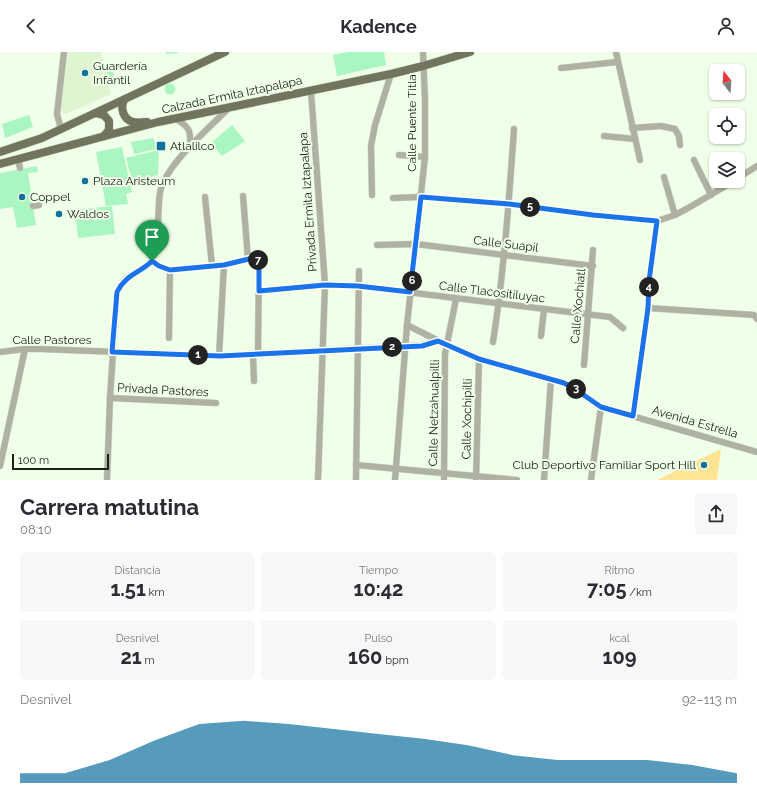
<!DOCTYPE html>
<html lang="es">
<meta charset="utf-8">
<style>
body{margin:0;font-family:Raleway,sans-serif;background:#f7f7f7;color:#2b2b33;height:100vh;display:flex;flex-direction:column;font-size:15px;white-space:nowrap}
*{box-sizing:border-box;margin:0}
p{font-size:13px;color:#7c7c81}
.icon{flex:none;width:22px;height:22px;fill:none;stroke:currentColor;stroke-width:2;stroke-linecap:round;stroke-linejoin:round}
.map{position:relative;height:428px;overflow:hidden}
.details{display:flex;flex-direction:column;background:#fff;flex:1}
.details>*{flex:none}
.needle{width:26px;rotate:343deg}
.fabs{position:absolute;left:709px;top:12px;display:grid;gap:8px}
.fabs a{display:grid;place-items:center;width:36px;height:36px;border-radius:6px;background:#fff;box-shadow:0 1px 3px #0004;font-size:20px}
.scale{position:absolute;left:12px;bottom:10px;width:97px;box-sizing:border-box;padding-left:4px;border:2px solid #1a2116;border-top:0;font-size:11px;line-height:14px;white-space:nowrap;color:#1a2116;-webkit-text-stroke:3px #f0ffe7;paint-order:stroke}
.pin{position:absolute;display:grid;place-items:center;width:34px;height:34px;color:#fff;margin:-41px -17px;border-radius:50% 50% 50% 0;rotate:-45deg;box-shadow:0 0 4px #0007}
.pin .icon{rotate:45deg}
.km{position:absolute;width:20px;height:20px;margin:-10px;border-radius:50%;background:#222;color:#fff;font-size:11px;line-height:20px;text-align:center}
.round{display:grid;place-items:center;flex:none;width:42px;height:42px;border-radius:6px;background:#f7f7f7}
.head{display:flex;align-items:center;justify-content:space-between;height:68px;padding:0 20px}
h1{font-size:22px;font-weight:700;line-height:30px}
.metrics{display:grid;grid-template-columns:repeat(3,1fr);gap:6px;height:68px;padding:4px 20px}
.metrics div{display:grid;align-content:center;border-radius:6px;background:#f7f7f7;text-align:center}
.metrics b{font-size:20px;font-weight:700}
.metrics small{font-size:11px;font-weight:400}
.metrics p{font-size:11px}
.chart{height:112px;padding:8px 20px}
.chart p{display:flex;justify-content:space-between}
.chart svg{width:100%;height:72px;margin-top:4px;fill:#10719f;opacity:.7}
header{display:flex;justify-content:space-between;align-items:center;height:52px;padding:0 20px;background:#fff;font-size:18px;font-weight:700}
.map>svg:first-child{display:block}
</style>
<header><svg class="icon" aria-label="back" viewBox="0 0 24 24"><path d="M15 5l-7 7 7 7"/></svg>Kadence<svg class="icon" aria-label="person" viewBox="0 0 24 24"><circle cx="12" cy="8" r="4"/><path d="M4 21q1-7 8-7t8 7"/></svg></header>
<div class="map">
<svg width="757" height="428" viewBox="0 0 757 428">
<rect width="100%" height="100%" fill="#f0ffe7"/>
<path fill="#dff5d1" d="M68,0H101L111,42L66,62L63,61L61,57Z"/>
<path fill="#fee494" d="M721,397L717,428H657Z"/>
<g fill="#aaf6c2">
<path d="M166,0H178V1L166,2Z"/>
<path d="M348,0H384L386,13L337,24L333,3Z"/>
<path d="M112,14L115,29L109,31L106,15Z"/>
<circle cx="170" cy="37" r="5.5"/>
<path d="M29,63L33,75L5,86L2,72Z"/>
<path d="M232,73L245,89L222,104L211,91Z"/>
<path d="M153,86L157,97L134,102L131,90Z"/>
<path d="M122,95L132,140L126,142L128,152L106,154L96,100Z"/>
<path d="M159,98L158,123L132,129L126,106Z"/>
<path d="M37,114L38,120L28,121L36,173L17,176L13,155L0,157V121Z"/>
<path d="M112,154L115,182L78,186L75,158Z"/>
</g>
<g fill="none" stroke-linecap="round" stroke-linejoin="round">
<g stroke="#cedbc6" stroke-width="7">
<g id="minor">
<path d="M616,0L640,108"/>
<path d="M561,16L617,10"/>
<path d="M311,39L325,233L318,428"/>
<path d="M176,67C189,75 191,78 190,93"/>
<path d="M632,76L661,74L675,77L679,84L680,93"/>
<path d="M61,77L57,62L64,0"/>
<path d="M604,84L635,87"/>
<path d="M399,103L425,105"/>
<path d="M18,107L20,116"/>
<path d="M694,108L711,143"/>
<path d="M664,125L675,163"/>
<path d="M738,126L757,114"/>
<path d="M372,143L371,94L375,73L391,22"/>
<path d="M243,144L248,207"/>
<path d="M205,145L212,214"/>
<path d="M393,146L421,145L509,152L593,163L657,169L675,163L690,155L734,129"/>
<path d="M33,154L39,153"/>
<path d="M377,193L416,192L593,214"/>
<path d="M152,209L159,214L170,218L224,213L253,206L258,207L259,210L258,302"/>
<path d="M259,239L325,233L358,234L610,265L623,276"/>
<path d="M648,256L754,263L757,267"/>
<path d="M407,273L447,293L479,307L564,331L601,355L757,400"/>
<path d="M541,284L544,257"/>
<path d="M169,286L170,218"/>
<path d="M493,290C504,220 509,148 514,77"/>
<path d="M0,300L25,297H41L219,304L422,293L438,289"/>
<path d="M253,303L254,329"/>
<path d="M219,304L224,213"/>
<path d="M584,313L593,198"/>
<path d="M110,346L216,351"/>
<path d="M633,364L648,256L649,229L657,169"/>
<path d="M356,413L517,428"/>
<path d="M0,414L25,297"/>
<path d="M107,428L110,346L117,240C120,234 122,229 128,225C136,220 148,217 152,207C160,190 157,160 160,141C164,114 210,75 229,56"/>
<path d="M356,428L359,219"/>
<path d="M395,428L407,273L425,105V48L423,0"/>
<path d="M444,428L445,302L456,247"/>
<path d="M476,428L479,307"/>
<path d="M544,428L551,327"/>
<path d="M591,428L601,355"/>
</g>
</g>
<g stroke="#cedbc6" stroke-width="9">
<g id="major">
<path d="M124,48C120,56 123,67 133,70C137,71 142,70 147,70"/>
<path d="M96,61L104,63L109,69V78L104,84"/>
<path d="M0,100L42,86L225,0"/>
<path d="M0,112L158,70L391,22L423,14L470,0"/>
</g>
</g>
<use href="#minor" stroke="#afb1a3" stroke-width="6"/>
<use href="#major" stroke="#72755d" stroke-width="8"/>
</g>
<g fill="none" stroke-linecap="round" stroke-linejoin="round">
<g stroke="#fff" stroke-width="8">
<path id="route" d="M421,145L509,152L593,163L657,169L649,229L648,256L633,364L601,355L575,337L564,331L479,307L438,289L422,294L220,304L112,300L117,240C125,223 140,221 152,209L159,214L170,218L224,213L253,206L258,208L259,210V239L325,233L358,234L410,240Z"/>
</g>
<use href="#route" stroke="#1a73e8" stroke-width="5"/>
</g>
<g fill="#10719f" stroke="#f0ffe7" stroke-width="1.5">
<circle cx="85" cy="21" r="4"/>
<rect x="156" y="89" width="10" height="10" rx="2"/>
<circle cx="85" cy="129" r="4"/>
<circle cx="22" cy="145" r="4"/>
<circle cx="59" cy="162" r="4"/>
<circle cx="704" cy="413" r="4"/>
</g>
<g text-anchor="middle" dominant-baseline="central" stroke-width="4" stroke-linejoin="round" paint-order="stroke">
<g font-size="12" fill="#1a2116" stroke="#f0ffe7" text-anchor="start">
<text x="93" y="14">Guardería<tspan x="93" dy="14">Infantil</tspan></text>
<text x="170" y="94">Atlalilco</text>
<text x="93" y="129">Plaza Aristeum</text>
<text x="30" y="145">Coppel</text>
<text x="67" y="162">Waldos</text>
<text x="696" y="413" text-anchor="end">Club Deportivo Familiar Sport Hill</text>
</g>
<g font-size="12" fill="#1a2116" stroke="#f0ffe7">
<text transform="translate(232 43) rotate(-12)">Calzada Ermita Iztapalapa</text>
<text transform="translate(412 71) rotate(-90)">Calle Puente Titla</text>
<text transform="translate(308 150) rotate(-94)">Privada Ermita Iztapalapa</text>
<text transform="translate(506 192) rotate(7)">Calle Suapil</text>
<text transform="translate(492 240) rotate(7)">Calle Tlacositiluyac</text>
<text transform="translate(578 254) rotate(-85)">Calle Xochiatl</text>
<text x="52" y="288">Calle Pastores</text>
<text transform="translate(163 338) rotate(3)">Privada Pastores</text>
<text transform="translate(434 361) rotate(-89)">Calle Netzahualpilli</text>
<text transform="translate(467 367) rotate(-89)">Calle Xochipilli</text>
<text transform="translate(695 370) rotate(16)">Avenida Estrella</text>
</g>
</g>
</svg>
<div class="fabs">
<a><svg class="needle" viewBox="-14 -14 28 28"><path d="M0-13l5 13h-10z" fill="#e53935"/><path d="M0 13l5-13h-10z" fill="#7c7c81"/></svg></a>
<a><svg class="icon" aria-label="locate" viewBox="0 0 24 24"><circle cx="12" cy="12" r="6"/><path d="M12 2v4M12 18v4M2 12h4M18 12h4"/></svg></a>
<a><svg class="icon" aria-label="layers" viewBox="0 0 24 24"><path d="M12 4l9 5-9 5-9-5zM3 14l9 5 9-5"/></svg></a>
</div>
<div class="scale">100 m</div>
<div class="pin" style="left:152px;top:209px;background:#1e9e55"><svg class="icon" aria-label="arrive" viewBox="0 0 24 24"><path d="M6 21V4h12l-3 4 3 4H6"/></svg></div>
<b class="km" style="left:198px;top:303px">1</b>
<b class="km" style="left:392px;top:295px">2</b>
<b class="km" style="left:576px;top:337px">3</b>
<b class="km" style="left:649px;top:235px">4</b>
<b class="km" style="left:530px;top:155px">5</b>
<b class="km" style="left:412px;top:229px">6</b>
<b class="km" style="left:258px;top:208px">7</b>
</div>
<section class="details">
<div class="head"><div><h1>Carrera matutina</h1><p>08:10</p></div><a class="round"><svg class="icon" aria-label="share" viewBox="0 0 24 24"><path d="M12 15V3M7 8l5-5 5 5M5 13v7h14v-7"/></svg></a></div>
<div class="metrics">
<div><p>Distancia</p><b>1.51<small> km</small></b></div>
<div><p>Tiempo</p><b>10:42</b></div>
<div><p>Ritmo</p><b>7:05<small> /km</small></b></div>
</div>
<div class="metrics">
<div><p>Desnivel</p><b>21<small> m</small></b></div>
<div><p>Pulso</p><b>160<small> bpm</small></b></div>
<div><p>kcal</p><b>109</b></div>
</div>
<div class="chart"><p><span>Desnivel</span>92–113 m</p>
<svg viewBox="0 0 160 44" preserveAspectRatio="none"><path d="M0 44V38L10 38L20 30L30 18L40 8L50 6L60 8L70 11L80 14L90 17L100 21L110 27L120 30L130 30L140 30L150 33L160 38V44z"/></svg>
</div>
</section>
